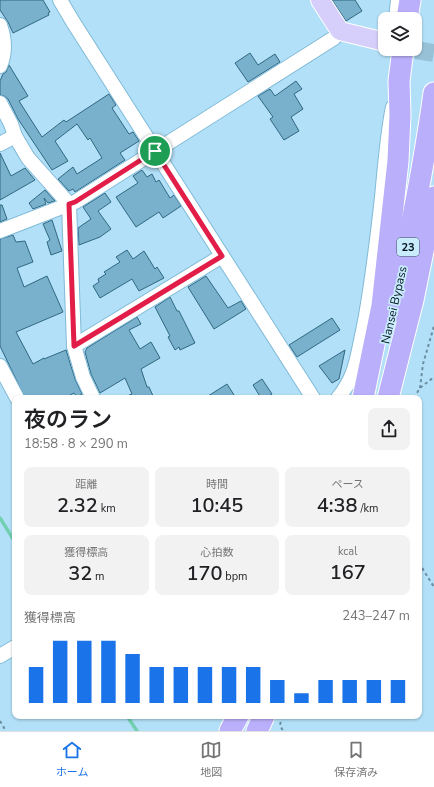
<!DOCTYPE html>
<html lang="ja">
<meta charset="utf-8">
<style>
body{margin:0;font-family:"Nunito Sans","Noto Sans JP",sans-serif;background:#f2f2f2;color:#202124;height:100vh;display:flex;flex-direction:column;font-size:15px;white-space:nowrap}
*{box-sizing:border-box;margin:0}
p{font-size:13px;color:#757577}
.icon{flex:none;width:22px;height:22px;fill:none;stroke:currentColor;stroke-width:2;stroke-linecap:round;stroke-linejoin:round}
.map{position:relative;flex:1;overflow:hidden}
.sheet{position:absolute;left:12px;top:395px;width:410px;height:324px;display:flex;flex-direction:column;background:#fff;border-radius:8px;box-shadow:0 1px 3px #0004}
.sheet>*{flex:none}
.tools{position:absolute;left:378px;top:12px;display:grid;gap:8px}
.tools a{display:grid;place-items:center;width:44px;height:44px;border-radius:8px;background:#fff;box-shadow:0 1px 3px #0004;font-size:20px}
.pin{position:absolute;display:grid;place-items:center;width:34px;height:34px;color:#fff;margin:-17px;border:2px solid #fff;border-radius:50%;box-shadow:0 1px 4px #0007}
.round{display:grid;place-items:center;flex:none;width:42px;height:42px;border-radius:8px;background:#f2f2f2}
.overview{display:flex;align-items:center;justify-content:space-between;height:68px;padding:0 12px}
h1{font-size:22px;font-weight:600;line-height:30px}
.metrics{display:grid;grid-template-columns:repeat(3,1fr);gap:6px;height:68px;padding:4px 12px}
.metrics div{display:grid;align-content:center;border-radius:8px;background:#f2f2f2;text-align:center}
.metrics b{font-size:20px;font-weight:600}
.metrics small{font-size:11px;font-weight:400}
.metrics p{font-size:11px}
.chart{height:112px;padding:8px 12px}
.chart p{display:flex;justify-content:space-between}
.chart svg{width:100%;height:72px;margin-top:4px;stroke:#1a73e8;stroke-width:6}
.dock{display:flex;justify-content:space-around;align-items:center;height:56px;border-top:1px solid #e0e0e0;background:#fff;font-size:11px;color:#757577}
.dock a{display:grid;justify-items:center;gap:2px}
.dock .current{color:#1a73e8}
.map>svg:first-child{display:block}
</style>
<div class="map">
<svg width="434" height="731" viewBox="0 0 434 731">
<rect width="100%" height="100%" fill="#b2e0f8"/>
<g fill="none" stroke-linecap="round" stroke-linejoin="round">
<g stroke="#72cfb1" stroke-width="3.5">
<path d="M0,518L15,542"/>
<path d="M127,716L137,731"/>
</g>
</g>
<g fill="#79b1cd" stroke="#306882">
<path d="M0,0H43L50,12L48,13L49,15L13,33L8,22L0,10Z"/>
<path d="M332,0H355L362,11L346,21Z"/>
<path d="M250,53L258,65L275,54L280,62L248,82L235,63Z"/>
<path d="M9,65L28,96L19,101L42,137L64,120L66,122L109,94L116,105L112,108L129,134L133,132L139,141L120,153L125,160L75,192L73,189L69,191L58,179L73,167L77,174L102,158L90,138L88,140L77,124L55,141L68,161L52,170L18,119L8,99L4,96L0,95V81L3,74L6,72Z"/>
<path d="M296,81L302,89L294,94L303,109L291,117L299,131L284,140L270,119L273,117L258,96L270,89L275,96Z"/>
<path d="M0,153L11,176L25,168L35,180L0,200Z"/>
<path d="M142,170L147,177L152,174L156,182L159,180L170,198L174,195L181,206L163,218L159,212L136,227L116,197L138,183L133,176Z"/>
<path d="M45,190L55,201L48,203L44,198L46,204L33,209L29,203Z"/>
<path d="M105,193L111,202L98,211L111,229L100,237L79,245L78,228L91,219L83,207Z"/>
<path d="M0,205H2L7,219L0,222Z"/>
<path d="M52,220L62,251L51,255L47,242L50,240L43,224Z"/>
<path d="M13,235L16,242L25,241L33,262L17,268L24,287L47,276L63,312L16,332L33,364L44,358V359L66,350L75,379L82,394L77,397L74,393L65,398H25L0,346V239Z"/>
<path d="M127,250L133,259L144,251L155,269L157,267L164,278L139,291L132,279L100,298L93,286L99,282L98,279L106,274L104,272L120,262L116,257Z"/>
<path d="M206,276L228,308L241,301L246,309L214,329L188,287Z"/>
<path d="M170,297L177,311H179L195,343L180,350L179,347L175,350L168,337L170,336L155,307Z"/>
<path d="M137,317L141,324L129,330L140,349L151,342L160,358L141,369L147,387H149L154,398H122L132,394L125,378L100,393L91,374L85,352L87,348Z"/>
<path d="M332,318L340,330L297,357L289,345Z"/>
<path d="M345,350L339,379L332,383L319,366Z"/>
<path d="M262,379L272,394L265,398H261L253,385Z"/>
<path d="M227,384L236,398H205Z"/>
</g>
<g fill="none" stroke-linecap="round" stroke-linejoin="round">
<path stroke="#97c1d7" stroke-width="18" stroke-dasharray="18 9" stroke-linecap="butt" d="M416,50L434,53"/>
<g stroke="#81bad7" stroke-width="16">
<g id="minor">
<path d="M60,0L73,22L313,398"/>
<path d="M396,19L398,0"/>
<path d="M0,25C5,39 6,52 0,66"/>
<path d="M0,103L11,124L15,136L28,158L69,204L74,346L83,377L93,398"/>
<path d="M0,144L15,136"/>
<path d="M0,231L75,202L334,38L340,31"/>
<path d="M74,346L222,256"/>
<path d="M0,366L17,398"/>
<path d="M338,398C356,376 357,358 363,331C372,287 377,242 382,197C385,167 387,136 393,107"/>
<path d="M0,656L15,647"/>
</g>
</g>
<g stroke="#fff" stroke-width="20">
<path id="major" d="M320,0L340,31L385,42"/>
</g>
<g stroke="#fff" stroke-width="23">
<g id="highway">
<path d="M407,19L410,0"/>
<path d="M393,312C409,240 424,167 434,93"/>
<path d="M363,398L382,306L398,161L400,115L399,81L403,49"/>
<path d="M388,398L413,300L434,197"/>
<path d="M230,731L238,716"/>
<path d="M257,731L264,716"/>
</g>
</g>
<g stroke="#6b8da0" stroke-width="2" stroke-dasharray="3 3" stroke-linecap="butt">
<path d="M420,388L423,364L434,326"/>
<path d="M414,398L420,388L434,377"/>
<path d="M419,563L434,587"/>
<path d="M282,716L280,725L283,731"/>
<path d="M0,721L6,731"/>
</g>
<use href="#minor" stroke="#fff" stroke-width="14"/>
<use href="#major" stroke="#d6cffc" stroke-width="18"/>
<use href="#highway" stroke="#baaffa" stroke-width="21"/>
</g>
<g fill="none" stroke-linecap="round" stroke-linejoin="round">
<g stroke="#fff" stroke-width="8">
<path id="route" d="M155,151L222,256L74,346L69,204L75,202Z"/>
</g>
<use href="#route" stroke="#e11d48" stroke-width="5"/>
</g>
<g text-anchor="middle" dominant-baseline="central" stroke-width="3.5" stroke-linejoin="round" paint-order="stroke">
<rect fill="#c9ecfd" stroke="#3c535f" stroke-width="1" x="397" y="238" width="22" height="18" rx="3"/>
<g font-size="11" font-weight="bold" fill="#00111b">
<text x="408" y="247">23</text>
</g>
<g font-size="12" fill="#00111b" stroke="#c9ecfd">
<text transform="translate(394 305) rotate(-77)">Nansei Bypass</text>
</g>
</g>
</svg>
<div class="tools">
<a><svg class="icon" aria-label="layers" viewBox="0 0 24 24"><path d="M12 4l9 5-9 5-9-5zM3 14l9 5 9-5"/></svg></a>
</div>
<div class="pin" style="left:155px;top:151px;background:#1e9e55"><svg class="icon" aria-label="arrive" viewBox="0 0 24 24"><path d="M6 21V4h12l-3 4 3 4H6"/></svg></div>
<section class="sheet">
<div class="overview"><div><h1>夜のラン</h1><p>18:58 · 8 × 290 m</p></div><a class="round"><svg class="icon" aria-label="share" viewBox="0 0 24 24"><path d="M12 15V3M7 8l5-5 5 5M5 13v7h14v-7"/></svg></a></div>
<div class="metrics">
<div><p>距離</p><b>2.32<small> km</small></b></div>
<div><p>時間</p><b>10:45</b></div>
<div><p>ペース</p><b>4:38<small> /km</small></b></div>
</div>
<div class="metrics">
<div><p>獲得標高</p><b>32<small> m</small></b></div>
<div><p>心拍数</p><b>170<small> bpm</small></b></div>
<div><p>kcal</p><b>167</b></div>
</div>
<div class="chart"><p><span>獲得標高</span>243–247 m</p>
<svg viewBox="0 0 160 44" preserveAspectRatio="none"><path d="M5 44V22M15 44V6M25 44V6M35 44V6M45 44V14M55 44V22M65 44V22M75 44V22M85 44V22M95 44V22M105 44V30M115 44V38M125 44V30M135 44V30M145 44V30M155 44V30"/></svg>
</div>
</section>
</div>
<nav class="dock">
<a class="current"><svg class="icon" aria-label="home" viewBox="0 0 24 24"><path d="M3 11l9-7 9 7M6 9v11h12V9"/></svg>ホーム</a>
<a><svg class="icon" aria-label="map" viewBox="0 0 24 24"><path d="M3 6l6-2 6 2 6-2v14l-6 2-6-2-6 2zM9 4v14M15 6v14"/></svg>地図</a>
<a><svg class="icon" aria-label="saved" viewBox="0 0 24 24"><path d="M7 4h10v16l-5-4-5 4z"/></svg>保存済み</a>
</nav>
